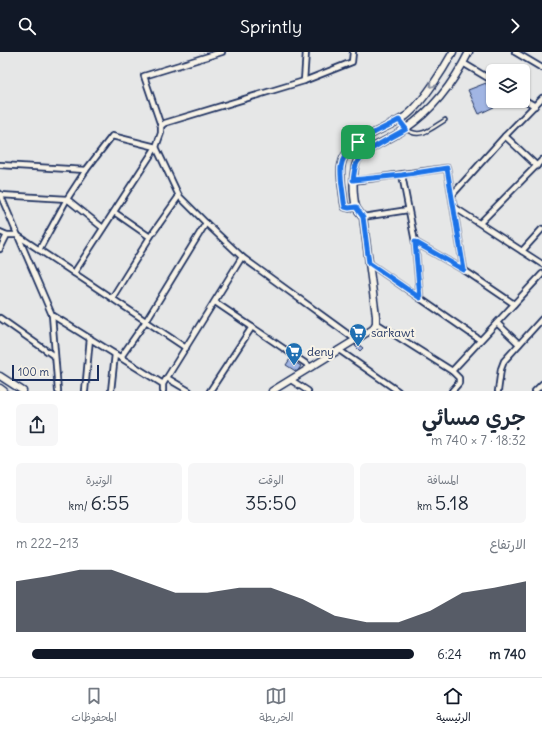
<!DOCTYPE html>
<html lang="ar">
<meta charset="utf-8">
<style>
body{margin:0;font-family:Delius,"Playpen Sans Arabic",sans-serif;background:#f6f6f7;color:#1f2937;direction:rtl;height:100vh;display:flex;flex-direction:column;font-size:15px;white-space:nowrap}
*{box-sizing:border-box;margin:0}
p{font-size:13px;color:#747a83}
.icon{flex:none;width:22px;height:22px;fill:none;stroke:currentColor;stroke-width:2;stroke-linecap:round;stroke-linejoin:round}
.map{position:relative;height:339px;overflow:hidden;direction:ltr}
.drawer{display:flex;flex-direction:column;background:#fff;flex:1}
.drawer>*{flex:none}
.buttons{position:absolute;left:486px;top:12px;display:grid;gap:8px}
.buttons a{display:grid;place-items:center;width:44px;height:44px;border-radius:6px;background:#fff;box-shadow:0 1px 3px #0004;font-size:20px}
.scale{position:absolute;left:12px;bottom:10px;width:87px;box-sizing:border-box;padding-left:4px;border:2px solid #1b2f5e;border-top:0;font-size:11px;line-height:14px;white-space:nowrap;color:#1b2f5e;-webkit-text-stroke:3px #f7f3e8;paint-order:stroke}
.pin{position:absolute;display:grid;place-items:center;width:34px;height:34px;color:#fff;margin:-17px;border-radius:8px;box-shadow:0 2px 6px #0006}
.round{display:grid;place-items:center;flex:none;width:42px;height:42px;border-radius:6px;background:#f6f6f7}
.overview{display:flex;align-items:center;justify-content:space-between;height:68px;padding:0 16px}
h1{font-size:22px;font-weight:600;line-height:30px}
.stats{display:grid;grid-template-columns:repeat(3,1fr);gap:6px;height:68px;padding:4px 16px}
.stats div{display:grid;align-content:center;border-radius:6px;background:#f6f6f7;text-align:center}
.stats b{font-size:20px;font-weight:600}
.stats small{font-size:11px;font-weight:400}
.stats p{font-size:11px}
.chart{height:112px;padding:8px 16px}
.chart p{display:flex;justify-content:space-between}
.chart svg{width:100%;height:72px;margin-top:4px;fill:#111827;opacity:.7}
ul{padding:0 16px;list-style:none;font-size:13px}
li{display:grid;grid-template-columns:64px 48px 1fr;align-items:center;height:30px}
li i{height:10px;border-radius:5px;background:#111827}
header{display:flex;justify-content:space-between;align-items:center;height:52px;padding:0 16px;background:#111827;color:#fff;font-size:18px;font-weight:600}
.dock{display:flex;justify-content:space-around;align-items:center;height:56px;border-top:1px solid #e0e1e3;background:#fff;font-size:11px;color:#747a83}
.dock a{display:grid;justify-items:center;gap:2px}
.dock .on{color:#111827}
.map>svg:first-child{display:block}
</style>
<header><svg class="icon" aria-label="forward" viewBox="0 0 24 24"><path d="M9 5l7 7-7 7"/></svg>Sprintly<svg class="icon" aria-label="search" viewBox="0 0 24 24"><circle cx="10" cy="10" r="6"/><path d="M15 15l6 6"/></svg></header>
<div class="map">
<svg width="542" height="339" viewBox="0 0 542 339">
<rect width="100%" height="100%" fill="#e6e7e7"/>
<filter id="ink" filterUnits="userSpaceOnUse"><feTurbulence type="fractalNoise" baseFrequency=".025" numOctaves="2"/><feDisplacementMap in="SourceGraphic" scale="8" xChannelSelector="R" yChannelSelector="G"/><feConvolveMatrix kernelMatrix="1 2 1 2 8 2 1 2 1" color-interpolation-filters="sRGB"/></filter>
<g filter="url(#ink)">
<g fill="#a1b5e3" stroke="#1b2f5e">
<path d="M486,31L496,54L479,62L468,38Z"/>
<path d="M357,291L363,296L360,299L355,294Z"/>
<path d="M290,307L301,314L297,320L286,313Z"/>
</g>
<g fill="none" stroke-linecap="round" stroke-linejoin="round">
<g stroke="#1b2f5e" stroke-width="5.5">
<path id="lane" d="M406,77C420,88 432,76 445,68"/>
</g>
<g stroke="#1b2f5e" stroke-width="8">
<g id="street">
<path d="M515,0L542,16"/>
<path d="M463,11L493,29"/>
<path d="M304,29L306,0"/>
<path d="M523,47L535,54"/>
<path d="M161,74L165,71L304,29L352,10L353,0"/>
<path d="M505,84L537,114"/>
<path d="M0,113L86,118"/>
<path d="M402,123L415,190L420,246"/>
<path d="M353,129L447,116L464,218"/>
<path d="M0,142L52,263L58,339"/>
<path d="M1,143L67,147L103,176"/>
<path d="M452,143L505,84L542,46"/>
<path d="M454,155L542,212"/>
<path d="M114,160L150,185"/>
<path d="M363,165L408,158"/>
<path d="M480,171L542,108"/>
<path d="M0,180L7,183"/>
<path d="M415,190L464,218L514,252"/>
<path d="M0,197L7,183H17L74,221L156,95L161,81V74L144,24L222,0"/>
<path d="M39,198L67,147L86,118L112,84L156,95L179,144L206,171L242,205L356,288"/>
<path d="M522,199L542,177"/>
<path d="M369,211L480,288"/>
<path d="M74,221L186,296"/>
<path d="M112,246L150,185L179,144"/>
<path d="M215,250L311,315"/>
<path d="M52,263L163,332"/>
<path d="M0,266L54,304"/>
<path d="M376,271L452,319L459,326V331L452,339"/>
<path d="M497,271L519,292"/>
<path d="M339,298L398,339"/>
<path d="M121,305L146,269L206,171"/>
<path d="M452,319L542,222"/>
<path d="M167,326L189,339"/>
<path d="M291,328L308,339"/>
<path d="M85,339L90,286"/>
<path d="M111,339L115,302"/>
<path d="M163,339V332L242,205"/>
<path d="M210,339L252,275"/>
<path d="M498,339L501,317L504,309L542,267"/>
<path d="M535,339L542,332"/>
</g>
</g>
<g stroke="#1b2f5e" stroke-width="9">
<g id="secondary">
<path d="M356,155L349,156L345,155L344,150C343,139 340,127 341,116C343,88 386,78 406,64C422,52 443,18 453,0"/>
<path d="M0,324L23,339"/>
<path d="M0,336L4,339"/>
<path d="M272,339L373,277L376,271V264L363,165C361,162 357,158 356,155C353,144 352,119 357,109C365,96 392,87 405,77C433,58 454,30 469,0"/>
</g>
</g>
<use href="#lane" stroke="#f7f3e8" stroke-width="2.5"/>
<use href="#street" stroke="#f7f3e8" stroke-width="4.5"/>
<use href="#secondary" stroke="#f7f3e8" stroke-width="6"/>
</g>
<defs><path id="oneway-chevron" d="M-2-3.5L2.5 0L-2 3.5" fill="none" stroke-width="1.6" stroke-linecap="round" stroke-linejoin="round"/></defs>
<use stroke="#8991a3" href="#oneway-chevron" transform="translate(432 33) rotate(125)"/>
</g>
<g fill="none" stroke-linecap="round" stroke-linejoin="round" filter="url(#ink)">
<g stroke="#fff" stroke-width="8">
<path id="route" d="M399,68L406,77C393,85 360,100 356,113C354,118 354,124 353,128L402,123L447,116L464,218L415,190L420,246L369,211L363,165L356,155L349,156L345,155L344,150C343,139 340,126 341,115C344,90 380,79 399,68Z"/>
</g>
<use href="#route" stroke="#1a73e8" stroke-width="5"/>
</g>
<defs>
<g id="supermarket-pin" transform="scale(0.9)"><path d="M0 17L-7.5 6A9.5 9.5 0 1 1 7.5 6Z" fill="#1f6fb2" stroke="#f7f3e8"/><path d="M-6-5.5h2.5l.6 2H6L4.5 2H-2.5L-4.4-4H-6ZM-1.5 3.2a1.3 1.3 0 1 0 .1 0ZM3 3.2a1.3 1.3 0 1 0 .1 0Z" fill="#fff"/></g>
</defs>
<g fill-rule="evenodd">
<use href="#supermarket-pin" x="358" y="280"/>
<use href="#supermarket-pin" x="294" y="299"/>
</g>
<g text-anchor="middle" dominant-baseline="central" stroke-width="4" stroke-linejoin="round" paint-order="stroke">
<g font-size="12" fill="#1b2f5e" stroke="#f7f3e8" text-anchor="start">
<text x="371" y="280">sarkawt</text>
<text x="307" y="299">deny</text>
</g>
</g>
</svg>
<div class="buttons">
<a><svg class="icon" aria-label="layers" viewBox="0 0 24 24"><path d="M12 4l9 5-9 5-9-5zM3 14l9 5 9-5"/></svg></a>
</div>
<div class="scale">100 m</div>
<div class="pin" style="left:358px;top:90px;background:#1e9e55"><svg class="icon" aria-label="arrive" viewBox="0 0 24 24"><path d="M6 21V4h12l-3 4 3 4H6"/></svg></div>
</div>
<section class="drawer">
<div class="overview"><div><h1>جري مسائي</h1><p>18:32 · 7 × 740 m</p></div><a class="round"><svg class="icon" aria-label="share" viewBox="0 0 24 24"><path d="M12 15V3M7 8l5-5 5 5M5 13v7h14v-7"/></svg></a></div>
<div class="stats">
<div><p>المسافة</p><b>5.18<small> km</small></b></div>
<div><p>الوقت</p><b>35:50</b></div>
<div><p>الوتيرة</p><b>6:55<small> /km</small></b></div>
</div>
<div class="chart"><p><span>الارتفاع</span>213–222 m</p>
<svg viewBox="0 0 160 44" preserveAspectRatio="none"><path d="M0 44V13L10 10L20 6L30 6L40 13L50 20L60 20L70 17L80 17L90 24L100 34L110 38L120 38L130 31L140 20L150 17L160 13V44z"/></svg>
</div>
<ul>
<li><b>740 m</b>6:24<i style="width:96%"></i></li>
</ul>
</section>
<nav class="dock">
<a class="on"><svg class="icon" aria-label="home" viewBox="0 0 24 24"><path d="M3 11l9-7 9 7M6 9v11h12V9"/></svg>الرئيسية</a>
<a><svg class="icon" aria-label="map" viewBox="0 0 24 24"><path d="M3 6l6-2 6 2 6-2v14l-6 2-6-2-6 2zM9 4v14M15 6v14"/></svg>الخريطة</a>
<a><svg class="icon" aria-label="saved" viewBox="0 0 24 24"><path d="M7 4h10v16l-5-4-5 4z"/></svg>المحفوظات</a>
</nav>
